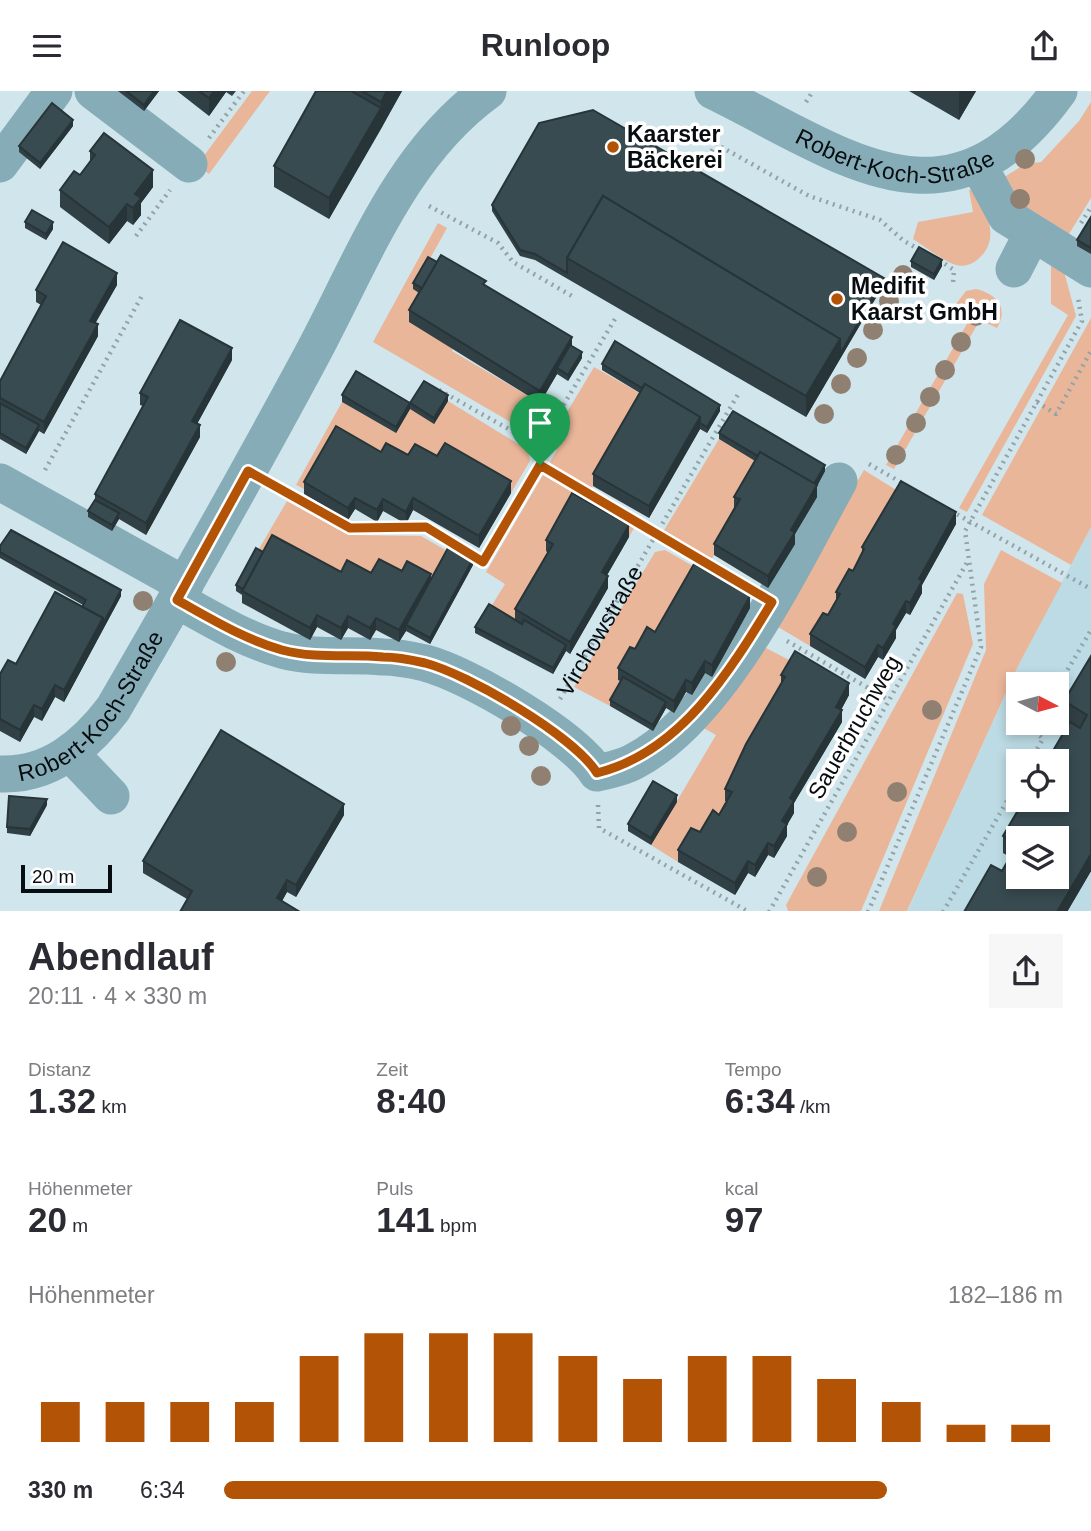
<!DOCTYPE html>
<html lang="de">
<meta charset="utf-8">
<style>
body{margin:0;font-family:Helvetica,sans-serif;background:#f7f7f7;color:#2b2b33;height:100vh;display:flex;flex-direction:column;font-size:26px;white-space:nowrap}
*{box-sizing:border-box;margin:0}
p{font-size:23px;color:#7c7c81}
.icon{flex:none;width:38px;height:38px;fill:none;stroke:currentColor;stroke-width:2;stroke-linecap:round;stroke-linejoin:round}
.map{position:relative;height:820px;overflow:hidden}
.sheet{display:flex;flex-direction:column;background:#fff;flex:1}
.sheet>*{flex:none}
.needle{width:46px;rotate:96deg}
.controls{position:absolute;left:1006px;top:581px;display:grid;gap:14px}
.controls a{display:grid;place-items:center;width:63px;height:63px;border-radius:0px;background:#fff;box-shadow:0 4px 10px #0003;font-size:35px}
.scale{position:absolute;left:21px;bottom:18px;width:91px;box-sizing:border-box;padding-left:7px;border:4px solid #060c0f;border-top:0;font-size:19px;line-height:24px;white-space:nowrap;color:#060c0f;-webkit-text-stroke:5px #fff;paint-order:stroke}
.pin{position:absolute;display:grid;place-items:center;width:60px;height:60px;color:#fff;margin:-72px -30px;border-radius:50% 50% 50% 0;rotate:-45deg;box-shadow:0 0 7px #0007}
.pin .icon{rotate:45deg}
.round{display:grid;place-items:center;flex:none;width:74px;height:74px;border-radius:0px;background:#f7f7f7}
.head{display:flex;align-items:center;justify-content:space-between;height:119px;padding:0 28px}
h1{font-size:38px;font-weight:600;line-height:52px}
.figures{display:grid;grid-template-columns:repeat(3,1fr);gap:10px;height:119px;padding:7px 28px}
.figures div{display:grid;align-content:center}
.figures b{font-size:35px;font-weight:600}
.figures small{font-size:19px;font-weight:400}
.figures p{font-size:19px}
.chart{height:196px;padding:14px 28px}
.chart p{display:flex;justify-content:space-between}
.chart svg{width:100%;height:126px;margin-top:7px;stroke:#b25306;stroke-width:6}
ul{padding:0 28px;list-style:none;font-size:23px}
li{display:grid;grid-template-columns:112px 84px 1fr;align-items:center;height:52px}
li i{height:18px;border-radius:9px;background:#b25306}
header{display:flex;justify-content:space-between;align-items:center;height:91px;padding:0 28px;background:#fff;font-size:32px;font-weight:600}
.map>svg:first-child{display:block}
</style>
<header><svg class="icon" aria-label="menu" viewBox="0 0 24 24"><path d="M4 6h16M4 12h16M4 18h16"/></svg>Runloop<svg class="icon" aria-label="share" viewBox="0 0 24 24"><path d="M12 15V3M7 8l5-5 5 5M5 13v7h14v-7"/></svg></header>
<div class="map">
<svg width="1091" height="821" viewBox="0 0 1091 821">
<rect width="100%" height="100%" fill="#d0e6ec"/>
<path fill="#bcdbe4" fill-rule="evenodd" d="M1091,436V820L907,821L1018,575ZM1018,593H1057V632H1018ZM1018,670H1057V709H1018ZM1018,747H1057V786H1018Z"/>
<g fill="#eab69a">
<path d="M252,0H270L209,83L197,74Z"/>
<path d="M1091,11V107L1066,148L1019,121L1001,88L1025,73L1041,71L1079,30Z"/>
<path d="M977,98C986,121 1002,149 977,169C971,174 963,176 956,174C941,169 926,156 913,148L918,131L973,121L969,99Z"/>
<path d="M438,132L447,137L413,198L425,205L453,257L452,260L552,319L536,346L373,251Z"/>
<path d="M1051,168L1062,173L1076,225L967,421L959,417L1068,224L1051,213Z"/>
<path d="M976,198C997,203 1009,217 997,237L980,229L894,378L886,374L972,224L955,214L966,200Z"/>
<path d="M1091,227V436L1071,474L982,424Z"/>
<path d="M594,276L645,305L590,400L551,377L550,371L557,359L548,353Z"/>
<path d="M448,310L528,359L530,370L511,402L445,364L306,399L296,394L342,311L396,342L410,318L434,332Z"/>
<path d="M719,348L760,373L740,420L711,469L663,441Z"/>
<path d="M864,379L901,402L810,555L773,533Z"/>
<path d="M543,384L634,437L629,446L553,465L513,534L489,519L505,493L486,481Z"/>
<path d="M287,410L348,444L421,445L449,461L431,494L341,493L256,463Z"/>
<path d="M665,459L698,478L681,507L618,589L623,592L610,615L574,596L655,461Z"/>
<path d="M1001,459L1062,492L1018,575L907,820H879L986,559L984,493Z"/>
<path d="M957,502L963,503L973,553L861,820H788L786,814Z"/>
<path d="M760,554L795,572L719,736L691,749L678,771L651,754L716,644L698,634Z"/>
</g>
<g fill="none" stroke-linecap="round" stroke-linejoin="round">
<g stroke="#92a3a8" stroke-width="4.5" stroke-dasharray="2 5" stroke-linecap="butt">
<path d="M806,11L813,0"/>
<path d="M209,47L244,0"/>
<path d="M697,84L716,53L809,105L880,129L904,150L922,160"/>
<path d="M429,115L498,152L513,171L572,205"/>
<path d="M1081,132L1091,116"/>
<path d="M136,145L170,99"/>
<path d="M939,169L954,179L953,192"/>
<path d="M439,299L539,355"/>
<path d="M1037,311L1056,323L1091,260"/>
<path d="M869,373L904,393"/>
<path d="M540,374L744,494"/>
<path d="M45,379L143,203"/>
<path d="M277,396L350,437L426,436L483,471L540,374L539,355L615,228"/>
<path d="M951,420L1091,498"/>
<path d="M787,550L889,609"/>
<path d="M1057,597L1091,539"/>
<path id="s1" d="M560,608L740,300"/>
<path d="M1030,670L1043,648L1033,638L1036,632"/>
<path d="M598,714L599,737L749,821"/>
<path d="M769,821L969,468"/>
<path d="M868,821L981,556L965,440L1082,230L1078,207"/>
<path d="M943,821L1018,691"/>
</g>
<g stroke="#85acb7" stroke-width="37">
<path d="M93,0L189,73"/>
<path id="s2" d="M713,0C842,63 949,153 1059,0"/>
<path d="M0,73L54,0"/>
<path d="M978,73L1006,125L1091,178"/>
<path d="M1014,178L1032,143"/>
<path d="M0,391L185,494"/>
<path d="M177,509C211,528 244,548 282,559C316,568 349,563 383,566C396,566 412,569 425,572C468,583 574,645 597,682C609,679 622,677 633,671C721,626 792,475 839,390"/>
<path d="M71,663L111,705"/>
<path id="s3" d="M0,683C49,685 85,655 113,618C180,503 245,388 308,271C360,176 398,65 488,0"/>
</g>
</g>
<g fill="#908072">
<circle cx="1025" cy="68" r="10"/>
<circle cx="1020" cy="108" r="10"/>
<circle cx="903" cy="184" r="10"/>
<circle cx="889" cy="210" r="10"/>
<circle cx="976" cy="225" r="10"/>
<circle cx="873" cy="239" r="10"/>
<circle cx="961" cy="251" r="10"/>
<circle cx="857" cy="267" r="10"/>
<circle cx="945" cy="279" r="10"/>
<circle cx="841" cy="293" r="10"/>
<circle cx="930" cy="306" r="10"/>
<circle cx="824" cy="323" r="10"/>
<circle cx="916" cy="332" r="10"/>
<circle cx="896" cy="364" r="10"/>
<circle cx="143" cy="510" r="10"/>
<circle cx="226" cy="571" r="10"/>
<circle cx="932" cy="619" r="10"/>
<circle cx="511" cy="635" r="10"/>
<circle cx="529" cy="655" r="10"/>
<circle cx="541" cy="685" r="10"/>
<circle cx="897" cy="701" r="10"/>
<circle cx="847" cy="741" r="10"/>
<circle cx="817" cy="786" r="10"/>
</g>
<g fill="#304045">
<path d="M118,0H159L144,20Z"/>
<path d="M177,0H236L232,5L226,1L209,25Z"/>
<path d="M316,0H402L329,128L274,96V75Z"/>
<path d="M909,0H976L959,29Z"/>
<path d="M73,35L40,78L19,61V55Z"/>
<path d="M90,60L153,96L141,112V124L133,134L127,130L109,153L60,116V99L80,84L90,71Z"/>
<path d="M492,114L884,193L806,326L535,169L520,165L492,120Z"/>
<path d="M1091,126V163L1077,155V149Z"/>
<path d="M25,131L53,138L46,149L25,137Z"/>
<path d="M911,170L942,175L934,189L911,176Z"/>
<path d="M437,171L486,195L572,255L582,267L568,290L557,283L540,312L409,231V219L419,202L413,198V192Z"/>
<path d="M117,194L95,232L98,245L44,343L39,340L26,363L0,348V290L41,214L36,211V199Z"/>
<path d="M232,269L197,333L200,346L146,444L119,428L112,440L88,426V420L95,409V403L143,315L140,314V302Z"/>
<path d="M602,273L720,320L707,342L700,338L649,427L593,395V383L640,302L602,279Z"/>
<path d="M342,304L410,312L448,310L434,333L410,318L396,342L342,311Z"/>
<path d="M719,342L825,380L817,395V406L795,443V453L768,497L714,464V453L734,417V406L755,370L719,348Z"/>
<path d="M381,361L408,364L437,365L511,402L479,457L413,419L406,433L383,420L377,431L355,418L348,429L304,403V391Z"/>
<path d="M956,433L922,494V502L910,524L906,522L896,539V547L883,569L878,566L865,588L810,555V543L828,524L836,510V501L853,480L862,462V456Z"/>
<path d="M629,446L607,484L608,497L570,563L566,560L553,583L475,542V536L515,529V518L548,462L546,460V449Z"/>
<path d="M0,455L121,505L64,611L55,606L42,630L34,626L20,651L0,640V583L16,573L83,514L0,467Z"/>
<path d="M263,461L341,481L371,482L402,480L431,488L473,474L430,553L406,540L399,551L376,539L370,549L348,537L341,549L317,536L310,549L242,512V504L236,500V494Z"/>
<path d="M750,517L712,586L705,582L692,604L686,601L674,622L666,617L653,640L610,615V609L620,590L618,589V577L635,558Z"/>
<path d="M1091,565V780L1067,821H964L1002,780L1010,766L1003,762V745L1080,637L1064,627V610Z"/>
<path d="M781,584L849,604L841,619L842,631L794,712V722L787,734V745L774,767L768,764L755,786L748,782L735,804L678,771V759L719,724L727,710H725V698L781,592Z"/>
<path d="M677,711L651,754L628,740V733Z"/>
<path d="M47,714L30,745L7,742V736Z"/>
<path d="M344,724L296,806L287,801L282,810L187,808L143,782V770Z"/>
</g>
<g fill="#273438">
<path d="M154,0H159L144,20V14Z"/>
<path d="M214,0H226V1L209,25V7Z"/>
<path d="M387,0H402L381,38V11Z"/>
<path d="M959,0H976L959,29Z"/>
<path d="M381,17V38L329,128V107Z"/>
<path d="M73,29V35L40,78V72Z"/>
<path d="M153,79V96L141,112V124L133,134V117L135,103Z"/>
<path d="M127,113V130L109,153V136Z"/>
<path d="M53,131V138L46,149V143Z"/>
<path d="M942,169V175L934,189V183Z"/>
<path d="M117,182V194L90,242V230Z"/>
<path d="M884,187V193L806,326V305L840,248Z"/>
<path d="M98,233V245L44,343V331Z"/>
<path d="M572,246V258L557,277V283L540,312V300Z"/>
<path d="M232,257V269L192,342V330Z"/>
<path d="M582,261V267L568,290V284Z"/>
<path d="M448,304V310L434,333V327Z"/>
<path d="M410,312V318L396,342V336Z"/>
<path d="M720,314V320L707,342V336Z"/>
<path d="M700,326V338L649,427V415Z"/>
<path d="M39,334V340L26,363V357Z"/>
<path d="M200,334V346L146,444V432Z"/>
<path d="M825,374V380L817,395V406L795,443V453L768,497V485L812,397Z"/>
<path d="M511,390V402L479,457V445Z"/>
<path d="M355,407V418L348,429V417Z"/>
<path d="M413,407V419L406,433V421Z"/>
<path d="M383,408V420L377,431V419Z"/>
<path d="M956,421V433L922,494V502L910,524V512L919,488Z"/>
<path d="M119,422V428L112,440V434Z"/>
<path d="M629,434V446L602,493V481Z"/>
<path d="M473,468V474L430,553V547Z"/>
<path d="M431,483V494L406,534V540L399,551V539Z"/>
<path d="M608,485V497L570,563V551Z"/>
<path d="M121,499V505L64,611V599L103,527Z"/>
<path d="M750,505V517L712,586V574Z"/>
<path d="M906,510V522L896,539V547L883,569V557L893,533Z"/>
<path d="M317,524V536L310,549V537Z"/>
<path d="M348,525V537L341,549V537Z"/>
<path d="M376,527V539L370,549V537Z"/>
<path d="M566,554V560L553,583V577Z"/>
<path d="M878,554V566L865,588V576Z"/>
<path d="M705,570V582L692,604V592Z"/>
<path d="M686,589V601L674,622V610Z"/>
<path d="M849,592V604L836,628V616Z"/>
<path d="M55,594V606L42,630V618Z"/>
<path d="M666,611V617L653,640V634Z"/>
<path d="M34,614V626L20,651V639Z"/>
<path d="M842,619V631L794,712V722L787,734V745L774,767V755L790,707Z"/>
<path d="M677,704V711L651,754V747Z"/>
<path d="M47,708V714L30,745V738Z"/>
<path d="M344,713V724L296,806V794Z"/>
<path d="M768,752V764L755,786V774Z"/>
<path d="M1091,763V780L1067,821H1057Z"/>
<path d="M748,770V782L735,804V792Z"/>
<path d="M287,789V801L277,819V807Z"/>
</g>
<g fill="#384b50" stroke="#273438" stroke-width="2" fill-rule="evenodd">
<path d="M126,0H154L144,14Z"/>
<path d="M199,0H214L209,7Z"/>
<path d="M316,0H351L381,17L329,107L274,75Z"/>
<path d="M362,0H387L381,11Z"/>
<path d="M52,12L73,29L40,72L19,55Z"/>
<path d="M593,19L884,187L840,263V248L603,105L567,167V182L535,163L520,159L492,114L539,32Z"/>
<path d="M104,42L153,79L135,103L141,107L133,117L127,113L109,136L60,99L74,80L80,84L95,64L90,60Z"/>
<path d="M603,105L840,248L806,305L567,167Z"/>
<path d="M32,119L53,131L46,143L25,131Z"/>
<path d="M1091,126V157L1077,149Z"/>
<path d="M63,151L117,182L90,230L98,233L44,331L0,307V290L46,205L36,199Z"/>
<path d="M919,156L942,169L934,183L911,170Z"/>
<path d="M441,164L486,190L483,193L572,246L540,300L409,219Z"/>
<path d="M428,166L437,171L422,197L413,192Z"/>
<path d="M180,229L232,257L192,330L200,334L146,432L95,403L148,306L140,302Z"/>
<path d="M615,250L720,314L707,336L700,332V326L645,293L642,297L602,273Z"/>
<path d="M570,254L582,261L568,284L557,277Z"/>
<path d="M356,280L410,312L424,290L448,304L434,327L410,312L396,336L342,304Z"/>
<path d="M645,293L700,326L649,415L593,383Z"/>
<path d="M0,312L39,334L26,357L0,342Z"/>
<path d="M733,320L825,374L814,393L760,361L758,365L719,342Z"/>
<path d="M336,335L381,361L386,352L408,364L415,353L437,365L445,352L511,390L479,445L413,407L406,421L383,408L377,419L355,407L348,417L304,391Z"/>
<path d="M760,361L817,394L791,439L795,441L768,485L714,453L740,408L734,406Z"/>
<path d="M901,390L956,421L919,488L922,490L910,512L906,510L893,533L896,535L883,557L878,554L865,576L810,543L823,522L828,524L840,503L836,501L849,478L853,480L864,458L862,456Z"/>
<path d="M572,402L629,434L602,481L608,485L570,551L515,518L553,453L546,449Z"/>
<path d="M95,409L119,422L112,434L88,420Z"/>
<path d="M11,439L121,499L103,533V527L82,516L86,509L0,461V455Z"/>
<path d="M272,444L341,481L347,469L371,482L379,468L402,480L407,470L431,483L399,539L376,527L370,537L348,525L341,537L317,524L310,537L242,500Z"/>
<path d="M449,455L473,468L430,547L406,534Z"/>
<path d="M256,457L263,461L243,498L236,494Z"/>
<path d="M694,473L750,505L712,574L705,570L692,592L686,589L674,610L618,577L630,556L635,558L647,536L655,541Z"/>
<path d="M55,501L103,527L64,599L55,594L42,618L34,614L20,639L0,628V583L8,569L16,573Z"/>
<path d="M489,513L522,533L524,529L566,554L553,577L475,536Z"/>
<path d="M795,560L849,592L836,616L842,619L790,707L794,710L782,730L787,733L774,755L768,752L755,774L748,770L735,792L678,759L691,737L700,741L713,719L719,724L732,701L725,698L746,653L785,586L781,584Z"/>
<path d="M1091,565V763L1057,821H964L991,774L1002,780L1017,754L1003,745L1024,709H1057V670H1047L1070,631L1080,637L1087,624L1064,610ZM1018,747H1057V786H1018Z"/>
<path d="M623,586L666,611L653,634L610,609Z"/>
<path d="M221,639L344,713L296,794L287,789L277,807L300,821H180L192,800L143,770Z"/>
<path d="M653,690L677,704L651,747L628,733Z"/>
<path d="M9,705L47,708L30,738L7,736Z"/>
</g>
<g fill="none" stroke-linecap="round" stroke-linejoin="round">
<g stroke="#fff" stroke-width="14">
<path id="route" d="M540,374L772,511C730,580 681,661 597,682C574,645 468,583 425,572C412,569 396,566 383,566C349,563 316,568 282,559C244,548 211,528 177,509L248,380L350,437L426,436L483,471Z"/>
</g>
<use href="#route" stroke="#b25306" stroke-width="9"/>
</g>
<g fill="#b25306" stroke="#fff" stroke-width="2.5">
<circle cx="613" cy="56" r="7"/>
<circle cx="837" cy="208" r="7"/>
</g>
<g text-anchor="middle" dominant-baseline="central" stroke-width="7" stroke-linejoin="round" paint-order="stroke">
<g font-size="23" font-weight="bold" fill="#060c0f" stroke="#fff" text-anchor="start">
<text x="627" y="43">Kaarster<tspan x="627" dy="26">Bäckerei</tspan></text>
<text x="851" y="195">Medifit<tspan x="851" dy="26">Kaarst GmbH</tspan></text>
</g>
<g font-size="23" fill="#060c0f" stroke="#fff">
<text stroke="none"><textPath href="#s2" startOffset="198">Robert-Koch-Straße</textPath></text>
<text stroke="none"><textPath href="#s1" startOffset="79">Virchowstraße</textPath></text>
<text stroke="none"><textPath href="#s3" startOffset="121">Robert-Koch-Straße</textPath></text>
<text transform="translate(854 636) rotate(-60)">Sauerbruchweg</text>
</g>
</g>
</svg>
<div class="controls">
<a><svg class="needle" viewBox="-14 -14 28 28"><path d="M0-13l5 13h-10z" fill="#e53935"/><path d="M0 13l5-13h-10z" fill="#7c7c81"/></svg></a>
<a><svg class="icon" aria-label="locate" viewBox="0 0 24 24"><circle cx="12" cy="12" r="6"/><path d="M12 2v4M12 18v4M2 12h4M18 12h4"/></svg></a>
<a><svg class="icon" aria-label="layers" viewBox="0 0 24 24"><path d="M12 4l9 5-9 5-9-5zM3 14l9 5 9-5"/></svg></a>
</div>
<div class="scale">20 m</div>
<div class="pin" style="left:540px;top:374px;background:#1e9e55"><svg class="icon" aria-label="arrive" viewBox="0 0 24 24"><path d="M6 21V4h12l-3 4 3 4H6"/></svg></div>
</div>
<section class="sheet">
<div class="head"><div><h1>Abendlauf</h1><p>20:11 · 4 × 330 m</p></div><a class="round"><svg class="icon" aria-label="share" viewBox="0 0 24 24"><path d="M12 15V3M7 8l5-5 5 5M5 13v7h14v-7"/></svg></a></div>
<div class="figures">
<div><p>Distanz</p><b>1.32<small> km</small></b></div>
<div><p>Zeit</p><b>8:40</b></div>
<div><p>Tempo</p><b>6:34<small> /km</small></b></div>
</div>
<div class="figures">
<div><p>Höhenmeter</p><b>20<small> m</small></b></div>
<div><p>Puls</p><b>141<small> bpm</small></b></div>
<div><p>kcal</p><b>97</b></div>
</div>
<div class="chart"><p><span>Höhenmeter</span>182–186 m</p>
<svg viewBox="0 0 160 44" preserveAspectRatio="none"><path d="M5 44V30M15 44V30M25 44V30M35 44V30M45 44V14M55 44V6M65 44V6M75 44V6M85 44V14M95 44V22M105 44V14M115 44V14M125 44V22M135 44V30M145 44V38M155 44V38"/></svg>
</div>
<ul>
<li><b>330 m</b>6:34<i style="width:79%"></i></li>
</ul>
</section>
